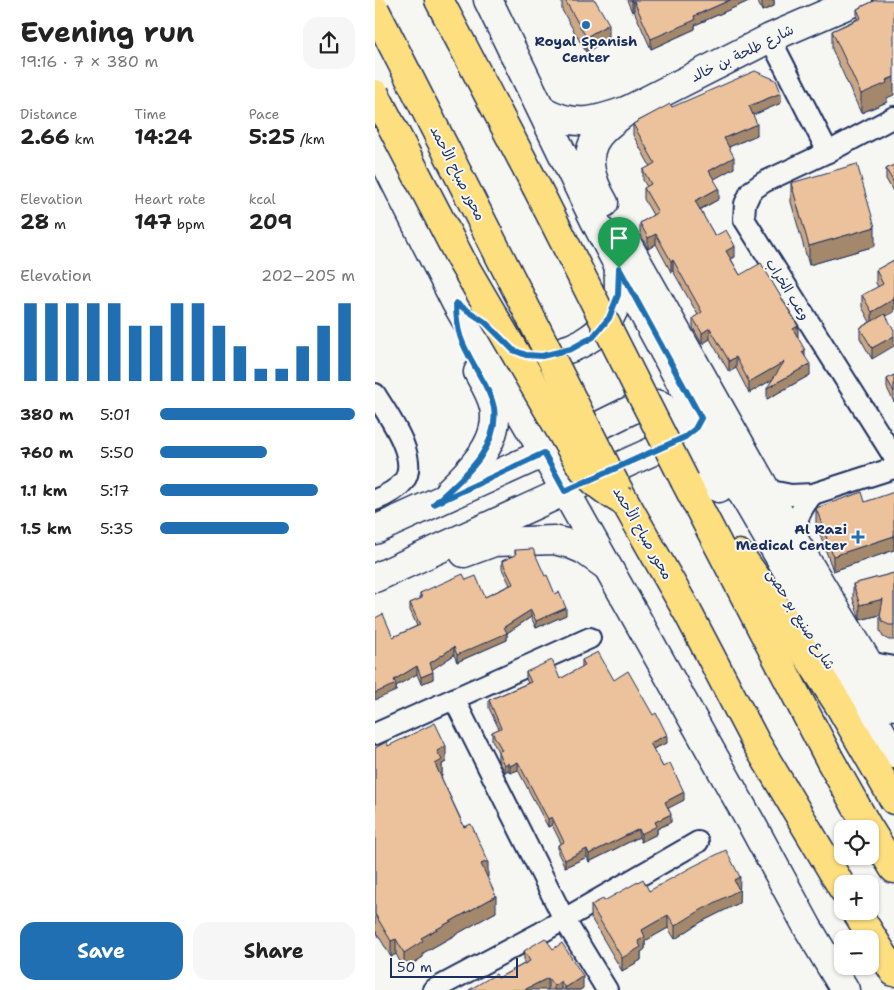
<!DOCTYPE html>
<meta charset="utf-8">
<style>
body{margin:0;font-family:"Shantell Sans","Playpen Sans Arabic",sans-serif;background:#f6f6f6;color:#222;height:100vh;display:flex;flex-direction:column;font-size:19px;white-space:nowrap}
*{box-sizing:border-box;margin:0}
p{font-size:16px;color:#767676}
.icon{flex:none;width:28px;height:28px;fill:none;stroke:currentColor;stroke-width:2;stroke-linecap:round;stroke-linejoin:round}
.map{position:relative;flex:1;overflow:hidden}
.details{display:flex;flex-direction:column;background:#fff;width:375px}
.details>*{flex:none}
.tools{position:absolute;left:459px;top:820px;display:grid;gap:10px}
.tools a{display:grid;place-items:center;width:45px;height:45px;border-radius:10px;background:#fff;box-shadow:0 1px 4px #0004;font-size:25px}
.scale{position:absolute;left:15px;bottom:12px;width:128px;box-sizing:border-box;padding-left:5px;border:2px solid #1b2f5e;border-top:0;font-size:14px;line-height:18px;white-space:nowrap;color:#1b2f5e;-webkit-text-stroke:4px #f6f6f2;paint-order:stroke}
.pin{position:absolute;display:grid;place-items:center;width:42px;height:42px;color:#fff;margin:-51px -21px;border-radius:50% 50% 50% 0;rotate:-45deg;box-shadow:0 0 5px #0007}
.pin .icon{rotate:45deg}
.round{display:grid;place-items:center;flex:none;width:52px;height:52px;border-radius:15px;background:#f6f6f6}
.overview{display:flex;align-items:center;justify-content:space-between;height:85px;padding:0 20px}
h1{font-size:28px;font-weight:700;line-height:38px}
.stats{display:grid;grid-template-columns:repeat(3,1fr);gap:8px;height:85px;padding:5px 20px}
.stats div{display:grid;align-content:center}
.stats b{font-size:21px;font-weight:700}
.stats small{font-size:14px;font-weight:400}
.stats p{font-size:14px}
.chart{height:140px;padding:10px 20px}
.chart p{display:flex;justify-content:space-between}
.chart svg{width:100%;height:90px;margin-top:5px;stroke:#1f6fb2;stroke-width:6}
.button{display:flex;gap:10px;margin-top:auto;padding:10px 20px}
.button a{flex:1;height:58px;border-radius:15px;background:#1f6fb2;color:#fff;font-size:20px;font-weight:700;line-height:58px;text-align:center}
.button a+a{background:#f6f6f6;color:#222}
ul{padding:0 20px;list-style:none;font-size:16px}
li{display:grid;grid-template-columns:80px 60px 1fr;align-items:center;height:38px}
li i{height:12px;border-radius:6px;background:#1f6fb2}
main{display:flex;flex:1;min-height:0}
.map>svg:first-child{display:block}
</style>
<main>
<section class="details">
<div class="overview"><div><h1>Evening run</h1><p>19:16 · 7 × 380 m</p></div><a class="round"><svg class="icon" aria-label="share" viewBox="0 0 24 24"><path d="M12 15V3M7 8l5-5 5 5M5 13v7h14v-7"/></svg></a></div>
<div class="stats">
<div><p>Distance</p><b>2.66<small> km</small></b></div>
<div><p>Time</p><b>14:24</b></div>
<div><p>Pace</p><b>5:25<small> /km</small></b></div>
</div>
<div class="stats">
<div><p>Elevation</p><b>28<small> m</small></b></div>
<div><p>Heart rate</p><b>147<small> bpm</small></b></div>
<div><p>kcal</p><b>209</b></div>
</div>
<div class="chart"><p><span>Elevation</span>202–205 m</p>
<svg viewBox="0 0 160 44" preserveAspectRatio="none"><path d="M5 44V6M15 44V6M25 44V6M35 44V6M45 44V6M55 44V17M65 44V17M75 44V6M85 44V6M95 44V17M105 44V27M115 44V38M125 44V38M135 44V27M145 44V17M155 44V6"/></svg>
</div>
<ul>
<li><b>380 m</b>5:01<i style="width:100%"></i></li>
<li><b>760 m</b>5:50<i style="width:55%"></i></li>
<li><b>1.1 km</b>5:17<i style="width:81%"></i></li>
<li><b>1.5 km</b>5:35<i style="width:66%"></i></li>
</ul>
<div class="button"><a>Save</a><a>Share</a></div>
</section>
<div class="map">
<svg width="519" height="990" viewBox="0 0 519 990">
<rect width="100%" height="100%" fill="#f6f6f2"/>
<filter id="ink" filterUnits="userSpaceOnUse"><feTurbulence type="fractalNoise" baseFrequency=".02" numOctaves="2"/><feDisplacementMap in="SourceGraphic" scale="10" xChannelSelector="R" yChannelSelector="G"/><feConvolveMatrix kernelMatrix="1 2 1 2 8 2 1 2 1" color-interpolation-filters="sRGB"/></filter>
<g filter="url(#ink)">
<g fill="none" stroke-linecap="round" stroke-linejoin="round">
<g stroke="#1b2f5e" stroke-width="24">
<g id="street">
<path d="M395,38L453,152"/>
<path d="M519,117L453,152L389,182L376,191L370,204L369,219L519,457"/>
<path d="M0,394C12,414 45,458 29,481C22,490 10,496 0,500"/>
<path d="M391,490L416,495L438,494L519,468"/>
<path d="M419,540C421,520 425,509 438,494"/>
<path d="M493,662L519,667"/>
<path d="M79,699L189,919L232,990"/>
<path d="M0,734L215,638"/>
<path d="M58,990L167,932L323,842"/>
</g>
</g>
<g stroke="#1b2f5e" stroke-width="31">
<g id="secondary">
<path d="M113,0L219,219L264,305L341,448L519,754"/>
<path d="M167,110C200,128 219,122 253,110L395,38L483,0"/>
<path d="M0,142L81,303L169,453L380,830L433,928L470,990"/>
<path d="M229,203C217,182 207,156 223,136C231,125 243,118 253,110"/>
<path d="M251,242L419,540L519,706"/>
<path d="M151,355C191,356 235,339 243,295C245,286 243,276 244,268"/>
<path d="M75,490C97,469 126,440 119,407C116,394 109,383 103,372"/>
<path d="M0,530L169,453L262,407C269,405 277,402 285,405C296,410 335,474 344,488"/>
<path d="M89,553L119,542L179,540L195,544L209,550L230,565"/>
<path d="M0,578L313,435"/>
</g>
</g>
<g stroke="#1b2f5e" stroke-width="31">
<g id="highway">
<path d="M64,0L161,186"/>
<path d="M310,481L455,760L494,829"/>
<path d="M240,484L313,613L380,741L468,889"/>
<path d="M364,554L388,587L464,705L519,800"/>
<path d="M495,830L519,869"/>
<path d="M481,911L519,972"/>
</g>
</g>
<use href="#street" stroke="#f6f6f2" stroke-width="20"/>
<use href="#secondary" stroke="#f6f6f2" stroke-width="28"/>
<use href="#highway" stroke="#fddf80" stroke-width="28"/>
<g stroke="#1b2f5e" stroke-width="31" stroke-linecap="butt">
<g id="highway-bridge">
<path d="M0,10L240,484"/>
<path d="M0,94L86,260L206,466C218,483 232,492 249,502"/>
<path d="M161,186L310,481"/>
</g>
</g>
<use href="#highway-bridge" stroke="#fddf80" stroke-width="28"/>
</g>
<g fill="#caa785" stroke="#1b2f5e">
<path d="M187,0H220L234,39L211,52L187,10Z"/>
<path d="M252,0H376L320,25V29L276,49L259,11L257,12Z"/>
<path d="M382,0H399V6L387,11Z"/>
<path d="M501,0L512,102L486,113L457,49V31L482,19V9Z"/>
<path d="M406,103L378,115L382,135L354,147L359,168L339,179L344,199L325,210L340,236L360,257L356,259L365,275L423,337L430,357L435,375L392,399L398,379L374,393L361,368L354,372L335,339L327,344L318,328V318L323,315L298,271L296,272L281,244L273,249L265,233V223L278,215L269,199V188L272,187L268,180V170L275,166L258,135V124L297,107Z"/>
<path d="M519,165V193L511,179V169Z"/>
<path d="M416,183L500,246L434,265L416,202Z"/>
<path d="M519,260V312L511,316L497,359L485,338V328L495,322L487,307V295L503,287L501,283V270Z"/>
<path d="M519,375V402L512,388V379Z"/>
<path d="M519,493V550L458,571L441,523V508L490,502Z"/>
<path d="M140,550L170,576L191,615L161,628L156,617L132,633V640L82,662L79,655L57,669L58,679L46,684L42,674L21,686V691L18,637L42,626L35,610V603L45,599V593L91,580L110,597L135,585L127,569V561L140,556Z"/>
<path d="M519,573V640H514L508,637L505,631V615L485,620L478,599V584Z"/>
<path d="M207,660L239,680L292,743L278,749L288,767L309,800L293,808L296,822L282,829V834L266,842L264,837L214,862L212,857L190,867L183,853V845L186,843L177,825L173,827L143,770L135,773L133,770L129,773L123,760V752L117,740V732L124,729L114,708V700L153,683L151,679V672L185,679L207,667Z"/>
<path d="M13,746L71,762L67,764V776L66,777L113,877H112L121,912L48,953V957L29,969L21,954L16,957L0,930V748Z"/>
<path d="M364,890V903L326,922L300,939L293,928L270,941V949L266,952V960L247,971L216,918V905L274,891Z"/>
<path d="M178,949L208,988L205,990H173L123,978L149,964V951Z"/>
</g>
<g fill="#a4886c" stroke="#1b2f5e">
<path d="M355,0H376L320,25V29L276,49V39L319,16Z"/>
<path d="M390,0H399V6L387,11V1Z"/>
<path d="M259,1V11L257,12V2Z"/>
<path d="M234,24V39L211,52V37Z"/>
<path d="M519,77V95L512,98V102L486,113V94Z"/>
<path d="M406,93V103L374,117V106Z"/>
<path d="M382,124V135L349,149V138Z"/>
<path d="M359,157V168L334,182V171Z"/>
<path d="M344,188V199L320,212V201Z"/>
<path d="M500,227V246L434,265V246Z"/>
<path d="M281,234V244L273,249V238Z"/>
<path d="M360,246V257L351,261V251Z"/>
<path d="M298,260V271L296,272V261Z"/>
<path d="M519,299V312L497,324V312Z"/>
<path d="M423,326V337L418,339V329Z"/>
<path d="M335,328V339L327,344V333Z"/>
<path d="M519,336V346L497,359V348Z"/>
<path d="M430,350V361L427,352Z"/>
<path d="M361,357V368L354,372V361Z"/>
<path d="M409,362V373L374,393V382Z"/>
<path d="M435,364V375L392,399V388Z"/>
<path d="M519,536V550L458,571V556Z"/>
<path d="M508,599V614L485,620V605Z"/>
<path d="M191,608V615L161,628V621Z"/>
<path d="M156,610V617L132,633V640L82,662V655L129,627Z"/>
<path d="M79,647V655L55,671V663Z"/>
<path d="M42,666V674L21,686V691L0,700V693L19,680Z"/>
<path d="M58,672V679L46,684V677Z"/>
<path d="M292,735V743L275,750V743Z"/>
<path d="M71,746V762L67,764V776L60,780V764L62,751Z"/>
<path d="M143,762V770L135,773V766Z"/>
<path d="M133,763V770L129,773V765Z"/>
<path d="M309,792V800L290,810V802Z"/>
<path d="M296,814V822L282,829V834L266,842V834L280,822Z"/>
<path d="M177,817V825L173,827V819Z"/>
<path d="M264,829V837L214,862V854Z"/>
<path d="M212,849V857L190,867V860Z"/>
<path d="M113,861V877L106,880V864Z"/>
<path d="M365,877L364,903L326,922L300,939V926L359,880Z"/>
<path d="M121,896V912L48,953V957L29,969V953L46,938Z"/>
<path d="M293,915V928L270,941V949L266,952V960L247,971V958L267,930Z"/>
<path d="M21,939V954L16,957V941Z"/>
<path d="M208,976V988L205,990H190V988Z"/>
<path d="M173,978V990H149Z"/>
<path d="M186,981V990H179V986Z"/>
</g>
<g fill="#ebc29b" stroke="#1b2f5e">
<path d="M190,0H220L234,24L211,37Z"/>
<path d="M256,0H355L319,16L320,20L276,39L259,1L257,2Z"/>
<path d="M501,0H519V77L511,80L512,83L486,94L457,31L486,18L482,9Z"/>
<path d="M380,71L401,80L406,93L374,106L382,124L349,138L359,157L334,171L344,188L320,201L340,236L351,230L360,246L351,251L365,275L386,263L423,326L418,329L430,350L427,352L435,364L392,388L409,362L374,382L361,357L354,361L335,328L327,333L318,318L327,312L298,260L296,261L281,234L273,238L265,223L283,212L269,188L276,184L268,170L280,163L258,124L295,104L297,107Z"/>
<path d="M482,164L500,227L434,246L416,183Z"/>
<path d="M519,165V183L511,169Z"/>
<path d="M519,260V299L497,312L487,295L508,284L501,270Z"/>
<path d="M510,314L519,330V336L497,348L485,328Z"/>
<path d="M519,375V392L512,379Z"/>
<path d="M487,492L490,502L519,492V536L458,556L441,508Z"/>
<path d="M158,549L170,576L172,575L180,594L184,592L191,608L161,621L156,610L129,627L132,633L82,655L79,647L55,663L58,672L46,677L42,666L19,680L21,684L0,693V618L8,614L18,637L45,625L35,603L47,598L45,593L88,574L91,580L101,576L110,597L138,584L127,561L141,555L140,550H142Z"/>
<path d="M519,573V625H514L508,622L505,616L508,599L485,605L478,584Z"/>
<path d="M223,652L239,680L253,671L278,715L281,713L292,735L275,743L288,767L295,763L309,792L290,802L296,814L280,822L282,826L266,834L264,829L214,854L212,849L190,860L183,845L189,842L177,817L173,819L143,762L135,766L133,763L129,765L123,752L127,750L117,732L126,728L114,700L156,682L151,672L177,660L185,679L210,665L207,660Z"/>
<path d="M60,723L71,746L62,751L67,760L60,764L89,827L96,824L113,861L106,864L121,896L46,938L48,941L29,953L21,939L16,941L0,914V748L11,742L13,746Z"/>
<path d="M351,850L365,877L359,880L364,890L326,910L300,926L293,915L267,930L270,937L263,941L266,947L247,958L216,905L228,899L229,901L268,879L274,891L317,867Z"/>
<path d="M170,938L178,949L187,943L208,976L190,988L186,981L179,986L173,978L149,990H94L121,974L123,978L155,961L149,951Z"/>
</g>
</g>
<g fill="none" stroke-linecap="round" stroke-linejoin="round" filter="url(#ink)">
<g stroke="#fff" stroke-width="10">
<path id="route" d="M244,268L326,418L320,429L310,437L190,491L169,453L59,504C85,480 125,450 119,408C117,396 110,384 104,374C88,345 81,336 81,303L110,322L138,350L151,355L167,356L196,349L218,337L234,318L243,295Z"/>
</g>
<use href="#route" stroke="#1f6fb2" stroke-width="6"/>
</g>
<g fill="#1f6fb2" stroke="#f6f6f2" stroke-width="2">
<circle cx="211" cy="25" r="5"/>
<path d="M480.5 529.5h5v5h5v5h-5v5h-5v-5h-5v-5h5z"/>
</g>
<g text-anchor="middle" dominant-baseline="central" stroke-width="4" stroke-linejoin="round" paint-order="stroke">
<g font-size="14" font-weight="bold" fill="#1b2f5e" stroke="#f6f6f2">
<text x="211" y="41">Royal Spanish<tspan x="211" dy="16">Center</tspan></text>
<text x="472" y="529" text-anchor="end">Al Razi<tspan x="472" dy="16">Medical Center</tspan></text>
</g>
<g font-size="14" fill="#1b2f5e" stroke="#f6f6f2">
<text transform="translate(367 53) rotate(-26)">شارع طلحة بن خالد</text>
<text transform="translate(83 173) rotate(63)">محور صباح الأحمد</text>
<text transform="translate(413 289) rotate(58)">وعب الخراب</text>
<text transform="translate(268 533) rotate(60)">محور صباح الأحمد</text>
<text transform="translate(426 619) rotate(58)">شارع صنيع بو حصى</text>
</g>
</g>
</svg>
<div class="tools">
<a><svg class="icon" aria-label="locate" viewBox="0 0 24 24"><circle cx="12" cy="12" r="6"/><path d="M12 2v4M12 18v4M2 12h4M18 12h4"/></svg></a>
<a>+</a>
<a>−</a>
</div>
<div class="scale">50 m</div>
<div class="pin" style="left:244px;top:268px;background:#1e9e55"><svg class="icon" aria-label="arrive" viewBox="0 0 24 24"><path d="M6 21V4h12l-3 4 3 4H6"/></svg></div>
</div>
</main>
